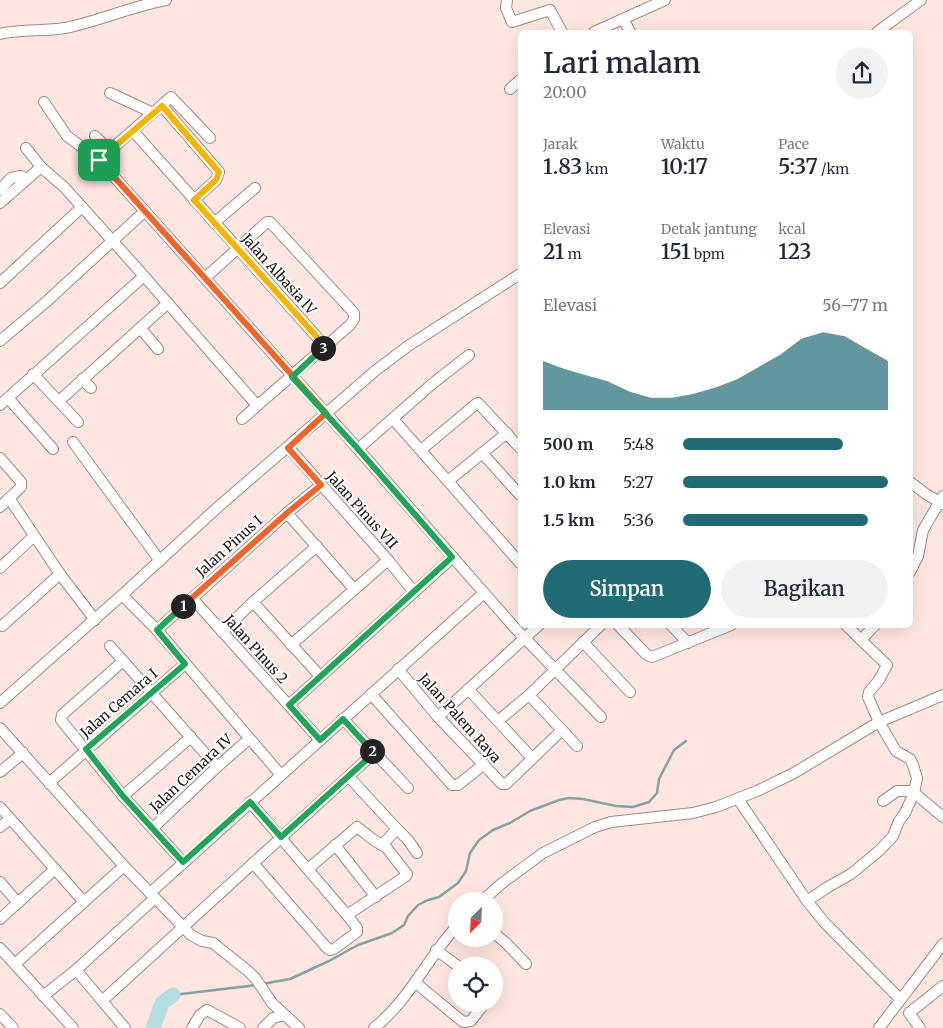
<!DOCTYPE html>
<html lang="id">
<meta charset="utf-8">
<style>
body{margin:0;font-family:Merriweather,serif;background:#f2f2f3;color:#1f2937;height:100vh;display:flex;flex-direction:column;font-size:19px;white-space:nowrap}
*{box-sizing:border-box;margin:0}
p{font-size:16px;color:#747a83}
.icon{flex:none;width:28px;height:28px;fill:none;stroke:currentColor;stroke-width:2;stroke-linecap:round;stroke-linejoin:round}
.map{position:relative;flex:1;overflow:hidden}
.details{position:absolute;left:518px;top:30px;width:395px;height:598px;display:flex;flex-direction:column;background:#fff;border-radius:8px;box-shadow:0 5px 20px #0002}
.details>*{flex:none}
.needle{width:32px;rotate:204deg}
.controls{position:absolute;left:448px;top:892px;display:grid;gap:10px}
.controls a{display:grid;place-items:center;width:55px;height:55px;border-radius:50%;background:#fff;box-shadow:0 5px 20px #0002;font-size:25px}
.pin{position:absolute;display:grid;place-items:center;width:42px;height:42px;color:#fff;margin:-21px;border-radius:10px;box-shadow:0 2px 8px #0006}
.km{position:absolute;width:25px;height:25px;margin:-12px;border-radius:50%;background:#222;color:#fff;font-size:14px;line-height:25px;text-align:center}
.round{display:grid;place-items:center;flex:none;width:52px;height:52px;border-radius:26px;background:#f2f2f3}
.summary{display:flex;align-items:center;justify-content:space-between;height:85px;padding:0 25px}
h1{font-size:28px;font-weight:600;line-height:38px}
.stats{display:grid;grid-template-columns:repeat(3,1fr);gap:8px;height:85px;padding:5px 25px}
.stats div{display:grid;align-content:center}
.stats b{font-size:21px;font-weight:600}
.stats small{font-size:14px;font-weight:400}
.stats p{font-size:14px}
.chart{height:140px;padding:10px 25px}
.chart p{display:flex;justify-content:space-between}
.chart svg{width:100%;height:90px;margin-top:5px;fill:#216c74;opacity:.7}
.action{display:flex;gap:10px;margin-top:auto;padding:10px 25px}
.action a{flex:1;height:58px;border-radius:30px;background:#216c74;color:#fff;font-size:20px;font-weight:600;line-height:58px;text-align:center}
.action a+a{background:#f2f2f3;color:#1f2937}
ul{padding:0 25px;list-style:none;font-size:16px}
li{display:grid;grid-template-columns:80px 60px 1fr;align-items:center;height:38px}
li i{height:12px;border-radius:6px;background:#216c74}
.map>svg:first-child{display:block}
</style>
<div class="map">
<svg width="943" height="1028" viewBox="0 0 943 1028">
<rect width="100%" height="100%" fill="#ffe6e1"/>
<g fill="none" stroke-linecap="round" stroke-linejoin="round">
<g stroke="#86a1a3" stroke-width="2.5">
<path d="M262,984L290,979L329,961L358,945L392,933L404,925L408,916L418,905L428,900L439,897L458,883L466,871L470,853L479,840L493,830L510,823L530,811L559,800L569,798L583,799L616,806L633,807L649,802L657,793L659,779L674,750L686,741"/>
<path d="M173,995L257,985"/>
</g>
<path stroke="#b4dee2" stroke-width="15" d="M153,1028L162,1003L173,995"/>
<g stroke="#9f8984" stroke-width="12">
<g id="minor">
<path d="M507,0L506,8L512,22L550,10L562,32"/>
<path d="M624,20L630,32"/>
<path d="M594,32L665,0"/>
<path d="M877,32L921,0"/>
<path d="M0,34C21,28 44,32 65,28C100,21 132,6 166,0"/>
<path d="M510,89L520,80"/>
<path d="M110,93L153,113"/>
<path d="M44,102L67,136L99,160L358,449L515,628L601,717"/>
<path d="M162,106L219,172L216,180L194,200"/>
<path d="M133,131L325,346"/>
<path d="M95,136L109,150"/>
<path d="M26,148L41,167L65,188L144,276L254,402L258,404"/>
<path d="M99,160L171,97L210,138"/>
<path d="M0,190L11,178L21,176L27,179"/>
<path d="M0,203L41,167"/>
<path d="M214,223L255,188"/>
<path d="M205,278L267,222H270L354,313V319L350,325L242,419"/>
<path d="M0,283L82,207"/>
<path d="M141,329L158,349"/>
<path d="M0,341L46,302L145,211"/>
<path d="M33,374L78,422"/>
<path d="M82,379L91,388"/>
<path d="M8,398L53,449"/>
<path d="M59,401L168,303"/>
<path d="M0,405L144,276"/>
<path d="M393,419L520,563"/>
<path d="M73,442L160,561"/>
<path d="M288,447L388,560L414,592"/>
<path d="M358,449L432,384L469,355"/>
<path d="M421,450L476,404L478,403L520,448"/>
<path d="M482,453L520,495"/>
<path d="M0,458L21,482V487L0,507"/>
<path d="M448,481L507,433"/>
<path d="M910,482L926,494L943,504"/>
<path d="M9,498L60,574L95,620"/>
<path d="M287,513L354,589"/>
<path d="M0,568L34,536"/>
<path d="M910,572L918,556L923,530L943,496"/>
<path d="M122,595L157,630L280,774"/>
<path d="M192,598L320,740"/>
<path d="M253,602L320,676"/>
<path d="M618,625L647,655L652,657L731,625"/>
<path d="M671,625L688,643"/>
<path d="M846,625L861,640L875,625"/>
<path d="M2,626L60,574"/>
<path d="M157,630L287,513L321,485"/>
<path d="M222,632L253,602L317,546"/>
<path d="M583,642L630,692"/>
<path d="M291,645L388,560"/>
<path d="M110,646L217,767"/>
<path d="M122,662L62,715L61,720L123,796L183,862"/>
<path d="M398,669L438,717L502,784H506L562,730"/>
<path d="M468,689L532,758"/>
<path d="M371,694L452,785H458L484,764"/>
<path d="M529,695L577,746"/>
<path d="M0,703L122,595L218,507L375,371L408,346L520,274"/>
<path d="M289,705L453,557"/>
<path d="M438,717L539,625"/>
<path d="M343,719L408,788"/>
<path d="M498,721L529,695L601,625"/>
<path d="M0,728L124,866L155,898L76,970L43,996"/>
<path d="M0,772L23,753"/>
<path d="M349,777L397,829L382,845"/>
<path d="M49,783L185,664"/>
<path d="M123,796L191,737"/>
<path d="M738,799L807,901L825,923L900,999"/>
<path d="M883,801L897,791H912L943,817"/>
<path d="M250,802L347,915L357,928V932L334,949L330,950L327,948L253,863"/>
<path d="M0,807L84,902"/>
<path d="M0,827L10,819"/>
<path d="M153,828L217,767L249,739"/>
<path d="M397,829L408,840L417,853"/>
<path d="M335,845L376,897"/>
<path d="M308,869L357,827L375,841L386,847L407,874L406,876L347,915"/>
<path d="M0,882L18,903"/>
<path d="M150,893L484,593"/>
<path d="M155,898L191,935L202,941L213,943L248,971L256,979L272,1003L299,1028"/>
<path d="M482,901L501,884L543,853L595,827L611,822L693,813L716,807L757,791L794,773L879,722L943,695"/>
<path d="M807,901L828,887L851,874L880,850L893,836L899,821L905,813L914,793L917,778L913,765L910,759L896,751L879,722L868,697L869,692L879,680L887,665L861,640"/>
<path d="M0,919L55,869"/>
<path d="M494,933L506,943L526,964"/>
<path d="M0,948L73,1028"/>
<path d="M436,950L458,966"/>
<path d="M15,964L124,866"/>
<path d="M76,970L125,1028"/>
<path d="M416,983L463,1022L471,1021L484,1004"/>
<path d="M102,1001L374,753"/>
<path d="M0,1014L13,1028"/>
<path d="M192,1028L200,1015L207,1010L240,1028"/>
<path d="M263,1028L273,1018L285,1015"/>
<path d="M374,1028C410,999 426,960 456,927"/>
<path d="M879,1028L943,944"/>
<path d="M920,1028L909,1013L943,986"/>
</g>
</g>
<use href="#minor" stroke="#fff" stroke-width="10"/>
</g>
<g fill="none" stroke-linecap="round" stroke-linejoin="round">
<g stroke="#fff" stroke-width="10">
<path id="split-1" d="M99,160L326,413L288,448L321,485L287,513L183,606"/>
</g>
<g stroke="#fff" stroke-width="10">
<path id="split-2" d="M183,606L157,630L185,664L86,749L123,796L183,862L250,802L281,837L374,753L372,751"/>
</g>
<g stroke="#fff" stroke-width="10">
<path id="split-3" d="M323,348L292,377L358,449L452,557L289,705L320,740L343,719L372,751"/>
</g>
<g stroke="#fff" stroke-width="10">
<path id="split-4" d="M99,160L162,106L219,172L216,180L194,200L325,346L323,348"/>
</g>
<use href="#split-1" stroke="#f0652b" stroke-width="6"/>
<use href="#split-2" stroke="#22a559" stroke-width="6"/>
<use href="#split-3" stroke="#22a559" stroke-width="6"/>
<use href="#split-4" stroke="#f5b400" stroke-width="6"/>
</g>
<g text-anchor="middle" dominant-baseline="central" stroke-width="4" stroke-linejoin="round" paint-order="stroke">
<g font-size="14" fill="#1b1311" stroke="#fff">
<text transform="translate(279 274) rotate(48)">Jalan Albasia lV</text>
<text transform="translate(362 510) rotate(48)">Jalan Pinus VII</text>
<text transform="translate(229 546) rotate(-42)">Jalan Pinus I</text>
<text transform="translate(256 649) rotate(48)">Jalan Pinus 2</text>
<text transform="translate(119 703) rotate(-41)">Jalan Cemara I</text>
<text transform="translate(460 718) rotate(48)">Jalan Palem Raya</text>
<text transform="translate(191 773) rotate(-43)">Jalan Cemara IV</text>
</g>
</g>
</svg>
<div class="controls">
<a><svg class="needle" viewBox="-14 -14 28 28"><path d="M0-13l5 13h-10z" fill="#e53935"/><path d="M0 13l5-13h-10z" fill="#747a83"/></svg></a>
<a><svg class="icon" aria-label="locate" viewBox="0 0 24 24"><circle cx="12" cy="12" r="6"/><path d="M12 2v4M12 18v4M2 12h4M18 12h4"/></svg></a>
</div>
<div class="pin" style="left:99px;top:160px;background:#1e9e55"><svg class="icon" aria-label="arrive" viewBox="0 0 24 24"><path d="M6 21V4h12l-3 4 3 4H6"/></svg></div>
<b class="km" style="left:183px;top:606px">1</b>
<b class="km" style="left:372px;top:751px">2</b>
<b class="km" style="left:323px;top:348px">3</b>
<section class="details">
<div class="summary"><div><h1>Lari malam</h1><p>20:00</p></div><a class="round"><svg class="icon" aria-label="share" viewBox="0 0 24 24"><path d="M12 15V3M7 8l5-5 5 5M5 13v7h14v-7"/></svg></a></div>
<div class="stats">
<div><p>Jarak</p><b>1.83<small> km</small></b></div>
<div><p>Waktu</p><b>10:17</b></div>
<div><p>Pace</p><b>5:37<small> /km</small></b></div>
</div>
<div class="stats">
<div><p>Elevasi</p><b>21<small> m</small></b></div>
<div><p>Detak jantung</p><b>151<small> bpm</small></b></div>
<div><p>kcal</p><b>123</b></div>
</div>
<div class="chart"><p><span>Elevasi</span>56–77 m</p>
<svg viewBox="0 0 160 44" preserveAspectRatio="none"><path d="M0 44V20L10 24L20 27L30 30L40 35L50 38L60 38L70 36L80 33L90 29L100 23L110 17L120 9L130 6L140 8L150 14L160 20V44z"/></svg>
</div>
<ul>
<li><b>500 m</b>5:48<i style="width:78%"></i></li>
<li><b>1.0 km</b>5:27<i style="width:100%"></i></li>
<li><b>1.5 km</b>5:36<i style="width:90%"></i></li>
</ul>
<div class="action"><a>Simpan</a><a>Bagikan</a></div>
</section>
</div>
